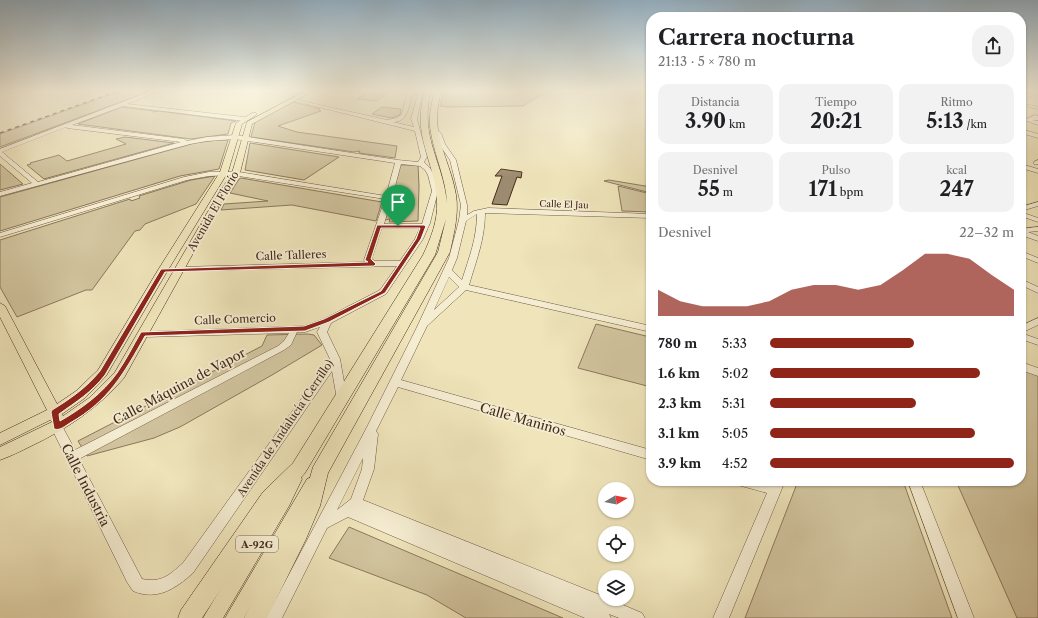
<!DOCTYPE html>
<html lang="es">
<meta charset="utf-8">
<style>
body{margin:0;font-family:"Libre Caslon Text",serif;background:#f2f2f2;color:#202124;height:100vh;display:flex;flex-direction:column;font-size:15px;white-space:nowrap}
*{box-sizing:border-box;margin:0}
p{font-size:13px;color:#757577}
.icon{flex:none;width:22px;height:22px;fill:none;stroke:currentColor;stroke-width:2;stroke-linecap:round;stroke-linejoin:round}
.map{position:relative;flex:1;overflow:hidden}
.sheet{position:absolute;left:646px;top:12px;width:380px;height:474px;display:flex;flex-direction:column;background:#fff;border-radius:16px;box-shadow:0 1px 3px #0004}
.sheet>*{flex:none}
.needle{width:26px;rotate:80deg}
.fabs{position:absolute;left:598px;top:482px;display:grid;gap:8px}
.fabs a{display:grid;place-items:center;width:36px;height:36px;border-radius:50%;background:#fff;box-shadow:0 1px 3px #0004;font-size:20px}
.pin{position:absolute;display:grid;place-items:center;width:34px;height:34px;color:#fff;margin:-41px -17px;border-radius:50% 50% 50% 0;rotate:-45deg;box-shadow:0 0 4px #0007}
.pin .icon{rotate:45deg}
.round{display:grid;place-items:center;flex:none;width:42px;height:42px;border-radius:16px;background:#f2f2f2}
.headline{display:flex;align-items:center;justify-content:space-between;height:68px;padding:0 12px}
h1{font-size:22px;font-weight:700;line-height:30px}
.stats{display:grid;grid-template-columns:repeat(3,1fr);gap:6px;height:68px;padding:4px 12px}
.stats div{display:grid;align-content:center;border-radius:10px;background:#f2f2f2;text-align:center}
.stats b{font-size:20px;font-weight:700}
.stats small{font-size:11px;font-weight:400}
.stats p{font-size:11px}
.chart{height:112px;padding:8px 12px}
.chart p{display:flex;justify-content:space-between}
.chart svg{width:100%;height:72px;margin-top:4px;fill:#8f2418;opacity:.7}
ul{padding:0 12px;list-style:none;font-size:13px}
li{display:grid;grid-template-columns:64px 48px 1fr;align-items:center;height:30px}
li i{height:10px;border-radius:5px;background:#8f2418}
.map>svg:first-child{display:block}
</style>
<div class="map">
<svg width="1038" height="618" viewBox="0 0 1038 618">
<rect width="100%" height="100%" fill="#efe4ba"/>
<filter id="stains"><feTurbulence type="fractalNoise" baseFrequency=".005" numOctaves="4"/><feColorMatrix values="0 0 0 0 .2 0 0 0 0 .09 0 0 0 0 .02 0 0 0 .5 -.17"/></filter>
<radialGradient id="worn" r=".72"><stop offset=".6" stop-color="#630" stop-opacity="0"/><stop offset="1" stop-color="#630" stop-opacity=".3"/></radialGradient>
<g fill="#d2c59f" stroke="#8c785e">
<path d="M123,90H153L0,147V134Z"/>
<path d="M444,90H547L550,91L541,95L523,106L447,107L440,106Z"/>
<path d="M370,91L388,93L376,101L357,99Z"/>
<path d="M293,102L320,109L319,110L321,111L278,126L297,132L397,146L395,158L359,153L360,151L354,152L251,137L255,122Z"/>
<path d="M122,107L155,111L153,112L159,111L236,121L231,123L228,134L191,139L78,124Z"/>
<path d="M382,107L401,109L400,115L391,118L372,114Z"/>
<path d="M125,137L174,143L44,179L27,165L31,164L30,163L59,155L67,161L126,144L116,139Z"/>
<path d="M218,140H228L219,169L180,176L0,231V197L195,143Z"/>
<path d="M250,143L339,157L304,180L245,170Z"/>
<path d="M0,164L23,184L0,190Z"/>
<path d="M401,165H418L419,186L418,221L389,222L390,219L385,220Z"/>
<path d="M215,176L196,204L145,224L140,230L135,231L92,290H86L17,317L0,287V240L130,199L131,201L140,198L139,196L191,180Z"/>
<path d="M241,178L382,202L376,221L292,205L221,210L224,204L268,201L230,193L239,179Z"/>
<path d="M609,180L651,187V193L604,181Z"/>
<path d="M618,186L651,194V212L622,211Z"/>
<path d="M596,324L650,337L651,387L578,368Z"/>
<path d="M308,334L314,335L322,345L272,375L180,427L154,438L87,456L78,441L262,346L267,335Z"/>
<path d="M1021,368L1038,375V618H1017L956,481H1021Z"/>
<path d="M798,481H903L952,618H745Z"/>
<path d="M349,527L563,618H466L427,595L329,558Z"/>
</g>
<path fill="#9d8b6f" stroke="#452b1d" d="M501,169L522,172L521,178L517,177L507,205L492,204L502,176H495Z"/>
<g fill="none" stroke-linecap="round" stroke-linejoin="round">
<g stroke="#705944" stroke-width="1">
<g id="minor">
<path d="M154,90H161L127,104L244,117L247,119L244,121L123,106L72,125L184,139L187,141L207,137L235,135L398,160L418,162L421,157L415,131L291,100L293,99L387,120L397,118L402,114L407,94L379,90L408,92L409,90H413V92L417,94L412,95C409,106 408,122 393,122L414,127L411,119L419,90H423L417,119L427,157L424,162L430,168L434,175L438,191L430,223L423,239L386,294L331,323L327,332L340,359L347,399L346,402L342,403L338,402L337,399L332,371L193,573C175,589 157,601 133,591L127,582L51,427L53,424L57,423L61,424L75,450L278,346L284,341L289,333L143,337L138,334L140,332L304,326L324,319L380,290L397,266L177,271L176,269L180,267L365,262L364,260L385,199L232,175L209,176L187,180L0,237V233L184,177L209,172H239L386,196L395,163L235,139L207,141L190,144L0,196V192L32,183L0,156V149ZM66,127L67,128L181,142L38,182L2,152ZM401,164L420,166L425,170L428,175L432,191L422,224H384L393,194ZM382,228H420L415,239L400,261H375L372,259ZM320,327L317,332L330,359L183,563C169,575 162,583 142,579L79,459L284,350L291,345L297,332H305Z"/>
<path d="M1036,90H1038V93L1021,101V98Z"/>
<path d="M1021,103L1038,107V109L1021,105Z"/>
<path d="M1035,115L1038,116V120H1032L1038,121V125L1024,120Z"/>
<path d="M433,126L441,133L445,144L456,160L467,205V215L474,211L488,208L651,214V218L485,213C485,239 476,261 469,285L651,326V332L466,290L427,326L401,380L651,450V460L398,387L376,431L378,434L374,469L363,500L605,597V599H609L642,613L645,618H619L609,614L611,618H585L348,517L327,528L282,618H266L367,427L417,327L449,258L459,220L461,205L450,160L439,144L435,134L430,128ZM477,214C477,238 469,258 462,280L452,270L457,258L466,221ZM449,277L459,287L434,310ZM363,458L362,469L351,499L337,510Z"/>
<path d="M1021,129L1038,134V138L1021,133Z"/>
<path d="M1038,160V164H1034V162Z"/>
<path d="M1021,164L1038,169V173L1021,168Z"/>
<path d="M1038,202V206L1021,211V207Z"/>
<path d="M1021,212L1038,218V222L1021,216Z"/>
<path d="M1038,227V231L1028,232L1038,236V241L1021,235V229Z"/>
<path d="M1021,251L1038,258V263L1021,256Z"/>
<path d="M1021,279L1038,287V293L1021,285Z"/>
<path d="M1038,318V325L1021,333L1038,339V345L1021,339V326Z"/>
<path d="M1021,362L1038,368V376L1021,370Z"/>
<path d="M736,481H762L772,484L773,481H785L729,618H713L767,493L738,485Z"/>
<path d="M908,481H920L974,618H958Z"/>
</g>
</g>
<g stroke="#452b1d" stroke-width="1">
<g id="major">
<path d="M307,90H315L252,124L240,173L222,201L124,378C98,408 67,429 31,446C21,451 11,456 0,460V447L52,422L50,420L0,445V433L47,410L0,317V303L5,306L57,404L76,391L98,370L158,270L220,172L236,123L252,113H256V115L242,124L228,172L168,270L106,376L85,398L62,414L63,416L89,398L115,372L214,201L232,173L247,122Z"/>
<path d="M294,472L299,474L302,479L289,506L223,618H203L277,496L289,474Z"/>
<path d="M312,477L317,479L320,484L317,489L244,618H225L307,479Z"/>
</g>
</g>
<g stroke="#452b1d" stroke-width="1">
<path id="highway" d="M425,90H431C419,138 443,160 447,203C446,179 435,157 431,133C428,118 431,105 435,90H441C439,100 437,110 437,120C438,146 452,169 456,195C459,214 454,233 450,252L328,473L320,506L306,539L267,618H244L302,506L313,467L438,252L446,219L435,255L305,473L277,504L202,618H178L181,610L263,492L293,463L423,255C431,238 438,220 437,202C435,159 411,138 425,90Z"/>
</g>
<use href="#minor" fill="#f5edd2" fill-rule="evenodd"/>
<use href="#major" fill="#efe4ba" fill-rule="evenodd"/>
<use href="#highway" fill="#efe4ba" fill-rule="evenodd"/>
<path stroke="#452b1d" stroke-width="1.5" stroke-dasharray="4 4" stroke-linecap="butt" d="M0,133L121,90"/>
</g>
<linearGradient id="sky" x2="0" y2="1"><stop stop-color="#93aec0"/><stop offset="0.51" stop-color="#f8f3e0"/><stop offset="1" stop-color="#f8f3e0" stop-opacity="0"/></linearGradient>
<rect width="1038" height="177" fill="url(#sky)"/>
<path fill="#8f2418" stroke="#fff" fill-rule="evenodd" d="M377,225H424L426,226L421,239L385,293L329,322L305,331L145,336C124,373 109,401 70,423C65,426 60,431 54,429L51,412L52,410C70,399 86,388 100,371L161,269L368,262L365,260ZM381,228H420L416,239L381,291L324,319L304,326L141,332C133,346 126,360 117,373C103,393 81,409 60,421L59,414C76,402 92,392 105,375L165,272L374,266L376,264L371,259Z"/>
<g text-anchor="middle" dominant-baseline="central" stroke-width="3.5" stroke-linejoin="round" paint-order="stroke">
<g font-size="9" fill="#452b1d" stroke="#f5edd2">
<text transform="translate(564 204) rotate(2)">Calle El Jau</text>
</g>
<rect fill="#f5edd2" stroke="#7a6553" stroke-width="1" x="236" y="536" width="42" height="16" rx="3"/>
<g font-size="10" font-weight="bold" fill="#452b1d">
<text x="257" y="544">A-92G</text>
</g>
<g font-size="11" fill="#452b1d" stroke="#f5edd2">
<text transform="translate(213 211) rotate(-60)">Avenida El Florío</text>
<text transform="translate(291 255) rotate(-2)">Calle Talleres</text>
<text transform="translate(235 319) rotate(-2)">Calle Comercio</text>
<text transform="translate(285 428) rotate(-56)">Avenida de Andalucía (Cerrillo)</text>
</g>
<g font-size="13" fill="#452b1d" stroke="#f5edd2">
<text transform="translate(179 386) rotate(-28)">Calle Máquina de Vapor</text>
<text transform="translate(523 419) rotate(16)">Calle Maniños</text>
<text transform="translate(86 485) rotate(63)">Calle Industria</text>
</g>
</g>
<rect width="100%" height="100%" filter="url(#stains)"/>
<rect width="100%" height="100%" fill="url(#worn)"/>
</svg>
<div class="fabs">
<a><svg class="needle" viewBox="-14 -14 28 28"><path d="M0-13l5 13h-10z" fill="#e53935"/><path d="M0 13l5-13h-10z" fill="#757577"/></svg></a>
<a><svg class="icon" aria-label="locate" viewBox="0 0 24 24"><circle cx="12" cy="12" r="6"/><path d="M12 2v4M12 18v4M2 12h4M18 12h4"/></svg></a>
<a><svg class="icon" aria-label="layers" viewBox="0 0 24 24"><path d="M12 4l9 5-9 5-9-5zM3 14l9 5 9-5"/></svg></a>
</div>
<div class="pin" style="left:398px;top:226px;background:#1e9e55"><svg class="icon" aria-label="arrive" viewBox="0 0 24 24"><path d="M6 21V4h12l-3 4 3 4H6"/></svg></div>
<section class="sheet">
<div class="headline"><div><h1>Carrera nocturna</h1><p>21:13 · 5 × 780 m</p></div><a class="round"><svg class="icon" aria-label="share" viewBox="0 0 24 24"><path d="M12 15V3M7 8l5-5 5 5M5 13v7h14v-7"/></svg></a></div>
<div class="stats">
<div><p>Distancia</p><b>3.90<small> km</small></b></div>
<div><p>Tiempo</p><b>20:21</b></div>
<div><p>Ritmo</p><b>5:13<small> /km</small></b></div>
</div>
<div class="stats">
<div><p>Desnivel</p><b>55<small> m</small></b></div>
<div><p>Pulso</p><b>171<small> bpm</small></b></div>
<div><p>kcal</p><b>247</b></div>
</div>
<div class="chart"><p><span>Desnivel</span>22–32 m</p>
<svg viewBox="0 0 160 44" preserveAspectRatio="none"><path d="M0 44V28L10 35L20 38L30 38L40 38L50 35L60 28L70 25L80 25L90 28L100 25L110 16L120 6L130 6L140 9L150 19L160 28V44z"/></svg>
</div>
<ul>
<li><b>780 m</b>5:33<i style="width:59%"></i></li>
<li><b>1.6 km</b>5:02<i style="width:86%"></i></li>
<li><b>2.3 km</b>5:31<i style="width:60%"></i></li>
<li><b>3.1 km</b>5:05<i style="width:84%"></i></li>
<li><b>3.9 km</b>4:52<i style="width:100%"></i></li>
</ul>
</section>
</div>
